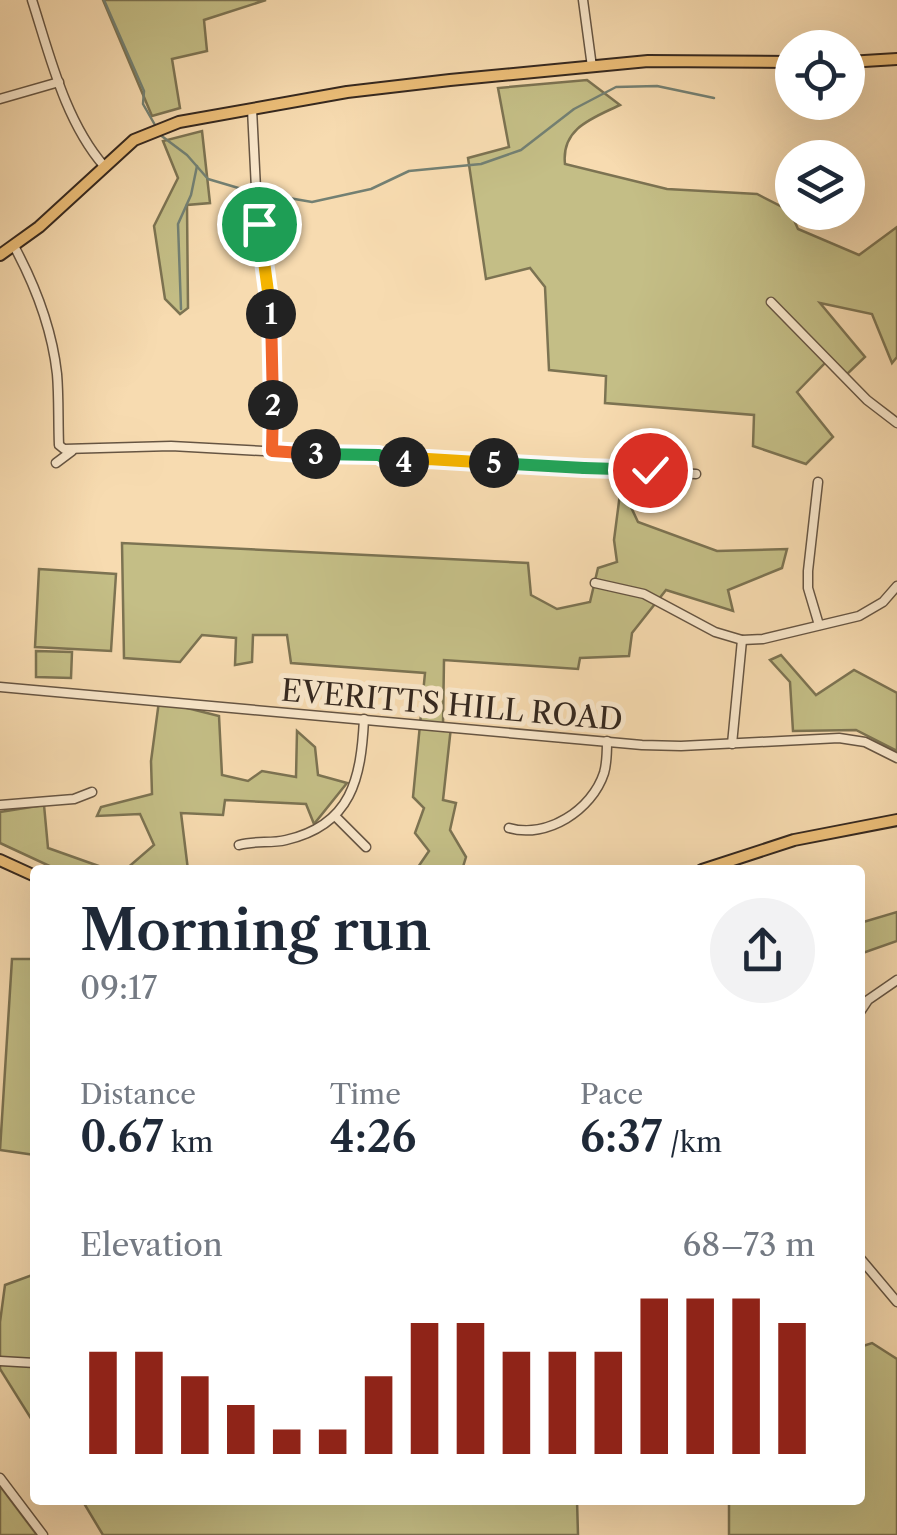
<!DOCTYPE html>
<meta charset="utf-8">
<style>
body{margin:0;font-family:"Libre Caslon Text",serif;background:#f2f2f3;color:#1f2937;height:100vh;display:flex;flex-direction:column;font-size:38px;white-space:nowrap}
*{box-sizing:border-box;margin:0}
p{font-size:32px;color:#747a83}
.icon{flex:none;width:55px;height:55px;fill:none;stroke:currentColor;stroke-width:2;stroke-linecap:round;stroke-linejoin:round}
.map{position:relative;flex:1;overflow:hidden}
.panel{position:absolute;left:30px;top:865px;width:835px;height:640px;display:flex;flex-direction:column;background:#fff;border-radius:10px;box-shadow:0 10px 40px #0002}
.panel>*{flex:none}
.tools{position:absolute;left:775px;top:30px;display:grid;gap:20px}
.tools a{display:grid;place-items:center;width:90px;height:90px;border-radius:50%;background:#fff;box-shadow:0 10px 40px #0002;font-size:50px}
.pin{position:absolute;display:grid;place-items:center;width:85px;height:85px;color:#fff;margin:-42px;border:5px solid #fff;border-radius:50%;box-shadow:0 2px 10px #0007}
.km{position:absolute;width:50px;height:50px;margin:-25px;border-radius:50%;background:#222;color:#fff;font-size:28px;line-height:50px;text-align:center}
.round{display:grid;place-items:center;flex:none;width:105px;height:105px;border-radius:52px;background:#f2f2f3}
.head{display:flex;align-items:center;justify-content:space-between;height:170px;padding:0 50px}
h1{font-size:55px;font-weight:600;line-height:75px}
.metrics{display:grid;grid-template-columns:repeat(3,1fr);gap:15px;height:170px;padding:10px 50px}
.metrics div{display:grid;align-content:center}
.metrics b{font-size:42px;font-weight:600}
.metrics small{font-size:28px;font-weight:400}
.metrics p{font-size:28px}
.chart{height:280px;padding:20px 50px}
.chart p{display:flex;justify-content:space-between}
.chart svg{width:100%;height:180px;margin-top:10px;stroke:#8f2418;stroke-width:6}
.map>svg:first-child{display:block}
</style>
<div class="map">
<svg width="897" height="1535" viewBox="0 0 897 1535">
<rect width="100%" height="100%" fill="#f7dbb0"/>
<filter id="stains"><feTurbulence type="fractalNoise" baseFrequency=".002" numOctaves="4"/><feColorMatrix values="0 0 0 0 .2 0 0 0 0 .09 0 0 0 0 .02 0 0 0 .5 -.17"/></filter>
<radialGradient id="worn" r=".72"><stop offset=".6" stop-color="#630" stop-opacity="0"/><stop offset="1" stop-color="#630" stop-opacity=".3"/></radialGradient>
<g fill="#c4be86" stroke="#7c7352" stroke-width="2.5">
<path d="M103,0H266L204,20L207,51L172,59L180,108L152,116Z"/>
<path d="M587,80L620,105C593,118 561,128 565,164L667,189L757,194L790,211L798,229L859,255L897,227V357L892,363L872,314L820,303L865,357L845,376L828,360L797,392L833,437L806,464L753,446L754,415L605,403L606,376L549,370L545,287L530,268L486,279L468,158L509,147L498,88Z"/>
<path d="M202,131L210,203L187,205L188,308L180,314L165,299L154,226L178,178L163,141Z"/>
<path d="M621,486L638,522L717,551L787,549L782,568L728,590L733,611L666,590L632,633L629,656L580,658L578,669L444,660L443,725L451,727L443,800L456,803L450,830L466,857L462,870H416L429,851L415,833L424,808L413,797L425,673L291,663L287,635H253L252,662L235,665L236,638L202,635L180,662L124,658L122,543L528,563L531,595L557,609L590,602L598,568L617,562L614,540Z"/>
<path d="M39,569L116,574L111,651L35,647Z"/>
<path d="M36,651L72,652L71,678L36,677Z"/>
<path d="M781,655L816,695L854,670L897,693V751L856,730L793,731L790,682L770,660Z"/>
<path d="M159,701L219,716L222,775L248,781L262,771L296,777L297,731L315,747L318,775L347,783L314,824L306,804L225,800L223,815L181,813L188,870H125L154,845L140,814L97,816L101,807L152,794L151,761Z"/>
<path d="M44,805L48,848L110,870H58L0,843V812Z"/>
<path d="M897,912V941L860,954V923Z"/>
<path d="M12,959H35V1155L0,1150Z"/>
<path d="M35,1274V1425L0,1369V1322L5,1285Z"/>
<path d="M872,1343L897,1359V1535H729V1500H860V1347Z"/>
<path d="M0,1486L37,1535H0Z"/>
<path d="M82,1500H577L578,1535H103Z"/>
</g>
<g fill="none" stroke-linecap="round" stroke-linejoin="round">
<g stroke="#738073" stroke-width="2.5">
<path d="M104,0L144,91L143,104L155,125"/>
<path d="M159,134L187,155L208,179L252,192"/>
<path d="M260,193L312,202L371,189L409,171L481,164L521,150L574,109L616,87L657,86L714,98"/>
<path d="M181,309L178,224L191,195L197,166"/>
</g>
<g stroke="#665543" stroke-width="11">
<g id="minor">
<path d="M32,0C50,56 65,121 104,166"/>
<path d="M583,0L592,67"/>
<path d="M0,99L59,82"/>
<path d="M252,109L257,209L274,342L272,451"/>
<path d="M14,246C35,285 52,329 57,374C59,397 58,421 59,445L64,449L171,446L373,457L394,451L411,460"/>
<path d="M771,302L867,400L897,423"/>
<path d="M379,455L393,464L428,459L696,474"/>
<path d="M56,463L72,451"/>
<path d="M818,482L808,571V588L819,625"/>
<path d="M595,583L644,594L715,632L742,640L763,639L859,616L883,602L897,586"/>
<path d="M0,687L642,745L681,746L839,738L865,742L897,758"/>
<path d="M732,744L742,640"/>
<path d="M0,805L74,799L92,792"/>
<path d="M335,816L366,847"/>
<path d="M509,828C547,839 592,810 604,773C607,763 607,752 607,741"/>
<path d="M239,845C256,840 270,844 286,840C352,825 361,778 364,719"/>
<path d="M860,1012L868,1000L897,980"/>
<path d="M860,1258L897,1302"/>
<path d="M0,1361L35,1363"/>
<path d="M0,1478L43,1535"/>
</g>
</g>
<g stroke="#35281f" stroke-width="14">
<g id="major">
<path d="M848,62L897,59"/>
<path d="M0,255L39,227L134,140L179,122L347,92L450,80L648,61L792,62"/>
<path d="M0,860L35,876"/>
<path d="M702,870L794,840L897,820"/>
</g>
</g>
<use href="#minor" stroke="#fae8cc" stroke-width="8"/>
<use href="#major" stroke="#ecbe78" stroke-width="10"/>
</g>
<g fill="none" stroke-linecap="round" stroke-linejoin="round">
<g stroke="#fff" stroke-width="20">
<path id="split-1" d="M259,224L271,314"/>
</g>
<g stroke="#fff" stroke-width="20">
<path id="split-2" d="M271,314L273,405"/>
</g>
<g stroke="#fff" stroke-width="20">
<path id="split-3" d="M273,405L272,451L316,454"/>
</g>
<g stroke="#fff" stroke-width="20">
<path id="split-4" d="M316,454L379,455L393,464L404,462"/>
</g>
<g stroke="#fff" stroke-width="20">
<path id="split-5" d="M404,462L428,459L494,463"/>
</g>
<g stroke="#fff" stroke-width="20">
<path id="split-6" d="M494,463L584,468"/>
</g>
<g stroke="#fff" stroke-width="20">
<path id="split-7" d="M584,468L650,470"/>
</g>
<use href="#split-1" stroke="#f5b400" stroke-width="12"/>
<use href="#split-2" stroke="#f0652b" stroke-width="12"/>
<use href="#split-3" stroke="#f0652b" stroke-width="12"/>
<use href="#split-4" stroke="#22a559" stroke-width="12"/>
<use href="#split-5" stroke="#f5b400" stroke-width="12"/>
<use href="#split-6" stroke="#22a559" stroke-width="12"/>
<use href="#split-7" stroke="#22a559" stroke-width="12"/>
</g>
<g text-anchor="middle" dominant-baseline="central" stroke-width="10" stroke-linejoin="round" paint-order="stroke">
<g font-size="30" fill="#35281f" stroke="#fae8cc">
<text transform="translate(452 705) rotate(5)">EVERITTS HILL ROAD</text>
</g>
</g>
<rect width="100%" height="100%" filter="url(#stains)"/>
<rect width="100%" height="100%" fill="url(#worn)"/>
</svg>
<div class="tools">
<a><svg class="icon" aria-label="locate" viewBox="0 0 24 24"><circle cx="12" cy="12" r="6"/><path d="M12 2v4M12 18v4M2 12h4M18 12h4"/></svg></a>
<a><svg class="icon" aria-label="layers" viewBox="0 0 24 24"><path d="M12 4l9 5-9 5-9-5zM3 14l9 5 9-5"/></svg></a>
</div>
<div class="pin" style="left:259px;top:224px;background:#1e9e55"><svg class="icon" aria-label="arrive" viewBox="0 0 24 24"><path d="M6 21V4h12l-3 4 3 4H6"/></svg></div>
<div class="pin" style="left:650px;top:470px;background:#d93025"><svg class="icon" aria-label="check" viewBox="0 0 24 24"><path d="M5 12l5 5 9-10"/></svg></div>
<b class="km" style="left:271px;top:314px">1</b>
<b class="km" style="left:273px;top:405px">2</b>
<b class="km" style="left:316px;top:454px">3</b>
<b class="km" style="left:404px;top:462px">4</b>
<b class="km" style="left:494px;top:463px">5</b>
<section class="panel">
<div class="head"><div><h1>Morning run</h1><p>09:17</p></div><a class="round"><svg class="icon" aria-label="share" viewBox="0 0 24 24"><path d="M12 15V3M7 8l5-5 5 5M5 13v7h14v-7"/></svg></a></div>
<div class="metrics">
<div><p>Distance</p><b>0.67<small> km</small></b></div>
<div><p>Time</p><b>4:26</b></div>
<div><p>Pace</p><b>6:37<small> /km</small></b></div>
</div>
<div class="chart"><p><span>Elevation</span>68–73 m</p>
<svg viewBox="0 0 160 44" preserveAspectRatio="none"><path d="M5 44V19M15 44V19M25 44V25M35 44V32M45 44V38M55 44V38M65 44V25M75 44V12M85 44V12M95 44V19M105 44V19M115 44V19M125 44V6M135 44V6M145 44V6M155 44V12"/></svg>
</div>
</section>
</div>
